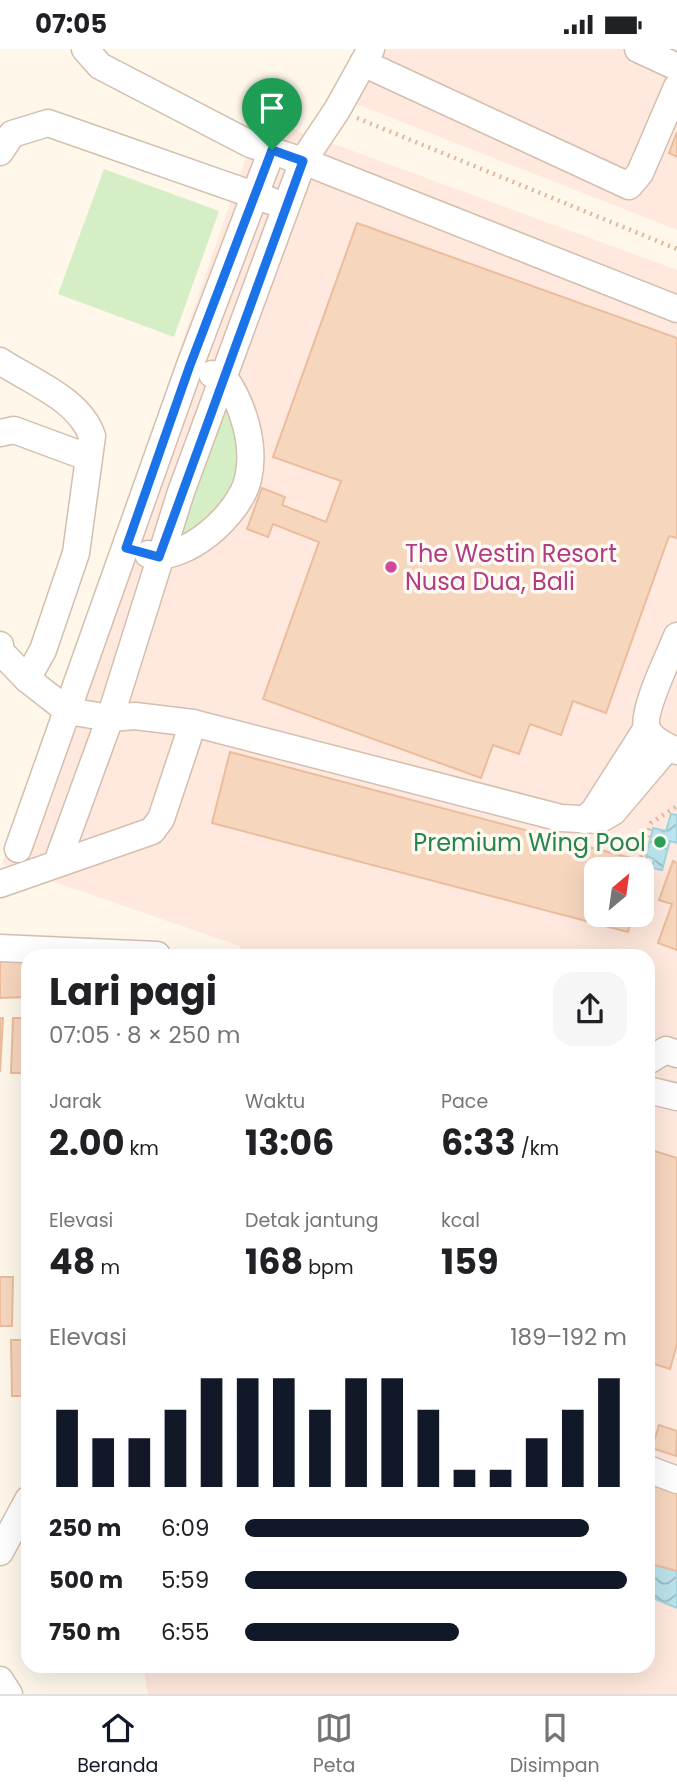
<!DOCTYPE html>
<html lang="id">
<meta charset="utf-8">
<style>
body{margin:0;font-family:Poppins,sans-serif;background:#f6f6f6;color:#202124;height:100vh;display:flex;flex-direction:column;font-size:26px;white-space:nowrap}
*{box-sizing:border-box;margin:0}
p{font-size:23px;color:#757577}
.icon{flex:none;width:38px;height:38px;fill:none;stroke:currentColor;stroke-width:2;stroke-linecap:round;stroke-linejoin:round}
.map{position:relative;flex:1;overflow:hidden}
.sheet{position:absolute;left:21px;top:900px;width:634px;height:724px;display:flex;flex-direction:column;background:#fff;border-radius:21px;box-shadow:0 7px 28px #0002}
.sheet>*{flex:none}
.needle{width:46px;rotate:29deg}
.buttons{position:absolute;left:584px;top:808px;display:grid;gap:14px}
.buttons a{display:grid;place-items:center;width:70px;height:70px;border-radius:14px;background:#fff;box-shadow:0 7px 28px #0002;font-size:35px}
.pin{position:absolute;display:grid;place-items:center;width:60px;height:60px;color:#fff;margin:-72px -30px;border-radius:50% 50% 50% 0;rotate:-45deg;box-shadow:0 0 7px #0007}
.pin .icon{rotate:45deg}
.round{display:grid;place-items:center;flex:none;width:74px;height:74px;border-radius:21px;background:#f6f6f6}
.head{display:flex;align-items:center;justify-content:space-between;height:119px;padding:0 28px}
h1{font-size:38px;font-weight:700;line-height:52px}
.stats{display:grid;grid-template-columns:repeat(3,1fr);gap:10px;height:119px;padding:7px 28px}
.stats div{display:grid;align-content:center}
.stats b{font-size:35px;font-weight:700}
.stats small{font-size:19px;font-weight:400}
.stats p{font-size:19px}
.chart{height:196px;padding:14px 28px}
.chart p{display:flex;justify-content:space-between}
.chart svg{width:100%;height:126px;margin-top:7px;stroke:#111827;stroke-width:6}
ul{padding:0 28px;list-style:none;font-size:23px}
li{display:grid;grid-template-columns:112px 84px 1fr;align-items:center;height:52px}
li i{height:18px;border-radius:9px;background:#111827}
.status{display:flex;justify-content:space-between;align-items:center;height:49px;padding:0 35px;background:#fff;direction:ltr}
.status svg{height:19px;fill:currentColor}
.tabs{display:flex;justify-content:space-around;align-items:center;height:98px;border-top:2px solid #e0e0e0;background:#fff;font-size:19px;color:#757577}
.tabs a{display:grid;justify-items:center;gap:4px}
.tabs .current{color:#111827}
.map>svg:first-child{display:block}
</style>
<div class="status"><b>07:05</b><svg viewBox="0 0 49 12"><path d="M0 12V9h3v3zM5 12V6h3v6zM10 12V3h3v9zM15 12V0h3v12zM26 1h20v11H26zM47 4h2v5h-2z"/></svg></div>
<div class="map">
<svg width="677" height="1645" viewBox="0 0 677 1645">
<defs>
<pattern id="water-waves" width="16" height="10" patternUnits="userSpaceOnUse" patternTransform="scale(1.75)"><rect width="16" height="10" fill="#bbe3eb"/><path d="M0 5q4-4 8 0t8 0" fill="none" stroke="#9dbbc0"/></pattern>
</defs>
<rect width="100%" height="100%" fill="#fef7ea"/>
<g fill="#ffe8dd" fill-rule="evenodd">
<path d="M360,0H677V181L341,49Z"/>
<path d="M260,68L677,221V1645H148L143,1617H648V906H239L240,897L2,815ZM597,821H642V866H597Z"/>
</g>
<g fill="#d5eec5">
<path d="M104,120L219,162L174,288L58,245Z"/>
<path d="M223,351L233,370L240,398L238,426L212,472L172,497Z"/>
</g>
<g fill="url(#water-waves)" stroke="#a0d3de" stroke-width="2">
<path d="M671,765L677,766V794L670,792L662,821L652,819L654,810L646,807L653,779L666,782Z"/>
<path d="M648,1514L677,1522V1559L648,1547Z"/>
</g>
<g fill="#f7d6be" stroke="#ebbc9d" stroke-width="2">
<path d="M677,83V108L669,104Z"/>
<path d="M357,174L677,289V489L669,487L606,664L573,652L561,686L530,675L519,705L493,696L481,729L263,650L319,493L273,475L268,488L247,480L262,439L285,448L282,456L326,473L341,432L273,408Z"/>
<path d="M230,703L646,813L642,827V821H597V866H632L628,883L212,774Z"/>
<path d="M673,812L677,814V901L658,894L672,855L659,851Z"/>
<path d="M0,909H28V948L0,949Z"/>
<path d="M0,969H3L0,1023Z"/>
<path d="M13,969H28V1024H11Z"/>
<path d="M648,1100L677,1109V1295L670,1320L648,1313Z"/>
<path d="M28,1219V1272H23V1220Z"/>
<path d="M0,1228H13L12,1277H0Z"/>
<path d="M11,1291H28V1347H12Z"/>
<path d="M659,1376L677,1382L676,1407L652,1399Z"/>
<path d="M648,1429L677,1437V1522L648,1514Z"/>
</g>
<g fill="none" stroke-linecap="round" stroke-linejoin="round">
<g stroke="#d3bfad" stroke-width="29">
<g id="minor">
<path d="M85,0L100,17L250,95L303,112L677,260"/>
<path d="M638,0L677,18"/>
<path d="M363,14L629,137L640,124L677,38"/>
<path d="M0,103L12,85L48,74L271,152"/>
<path d="M0,312C32,333 79,350 92,387L76,504L43,601L27,630"/>
<path d="M0,384L14,381L87,408"/>
<path d="M148,505C185,515 240,465 248,430C256,396 243,354 223,327L212,325"/>
<path d="M0,596L1,603L27,630L68,662L110,669L135,667L193,674L561,769L599,771L613,763L668,698L677,702"/>
<path d="M668,698C660,694 651,689 647,680C641,663 670,605 677,587"/>
<path d="M584,771L594,762L647,679"/>
<path d="M18,800L189,319L272,101"/>
<path d="M57,814L110,669L181,443L303,112L337,61L371,0"/>
<path d="M0,835L152,782L161,770L193,674"/>
<path d="M0,899L157,906"/>
<path d="M648,1012L666,1001L677,1005"/>
<path d="M648,1041L677,1048"/>
<path d="M648,1420L677,1431"/>
<path d="M0,1503L28,1451"/>
<path d="M0,1631L9,1645"/>
</g>
</g>
<g stroke="#ddb9a0" stroke-width="4.5" stroke-dasharray="2 5" stroke-linecap="butt">
<path d="M357,69L677,200"/>
<path d="M642,836L649,811L641,809L651,774L677,757"/>
</g>
<use href="#minor" stroke="#fff" stroke-width="26"/>
</g>
<g fill="none" stroke-linecap="round" stroke-linejoin="round">
<g stroke="#fff" stroke-width="14">
<path id="route" d="M272,101L303,112L159,508L126,499L189,319Z"/>
</g>
<use href="#route" stroke="#1a73e8" stroke-width="9"/>
</g>
<circle fill="#d1479c" stroke="#fffaf2" stroke-width="2.5" cx="391" cy="518" r="7"/>
<circle fill="#2e9e5b" stroke="#fffaf2" stroke-width="2.5" cx="660" cy="793" r="7"/>
<g text-anchor="middle" dominant-baseline="central" stroke-width="7" stroke-linejoin="round" paint-order="stroke">
<g font-size="24" fill="#b23c85" stroke="#fffaf2" text-anchor="start">
<text x="405" y="504">The Westin Resort<tspan x="405" dy="28">Nusa Dua, Bali</tspan></text>
</g>
<g font-size="24" fill="#27864d" stroke="#fffaf2" text-anchor="end">
<text x="646" y="793">Premium Wing Pool</text>
</g>
</g>
</svg>
<div class="buttons">
<a><svg class="needle" viewBox="-14 -14 28 28"><path d="M0-13l5 13h-10z" fill="#e53935"/><path d="M0 13l5-13h-10z" fill="#757577"/></svg></a>
</div>
<div class="pin" style="left:272px;top:101px;background:#1e9e55"><svg class="icon" aria-label="arrive" viewBox="0 0 24 24"><path d="M6 21V4h12l-3 4 3 4H6"/></svg></div>
<section class="sheet">
<div class="head"><div><h1>Lari pagi</h1><p>07:05 · 8 × 250 m</p></div><a class="round"><svg class="icon" aria-label="share" viewBox="0 0 24 24"><path d="M12 15V3M7 8l5-5 5 5M5 13v7h14v-7"/></svg></a></div>
<div class="stats">
<div><p>Jarak</p><b>2.00<small> km</small></b></div>
<div><p>Waktu</p><b>13:06</b></div>
<div><p>Pace</p><b>6:33<small> /km</small></b></div>
</div>
<div class="stats">
<div><p>Elevasi</p><b>48<small> m</small></b></div>
<div><p>Detak jantung</p><b>168<small> bpm</small></b></div>
<div><p>kcal</p><b>159</b></div>
</div>
<div class="chart"><p><span>Elevasi</span>189–192 m</p>
<svg viewBox="0 0 160 44" preserveAspectRatio="none"><path d="M5 44V17M15 44V27M25 44V27M35 44V17M45 44V6M55 44V6M65 44V6M75 44V17M85 44V6M95 44V6M105 44V17M115 44V38M125 44V38M135 44V27M145 44V17M155 44V6"/></svg>
</div>
<ul>
<li><b>250 m</b>6:09<i style="width:90%"></i></li>
<li><b>500 m</b>5:59<i style="width:100%"></i></li>
<li><b>750 m</b>6:55<i style="width:56%"></i></li>
</ul>
</section>
</div>
<nav class="tabs">
<a class="current"><svg class="icon" aria-label="home" viewBox="0 0 24 24"><path d="M3 11l9-7 9 7M6 9v11h12V9"/></svg>Beranda</a>
<a><svg class="icon" aria-label="map" viewBox="0 0 24 24"><path d="M3 6l6-2 6 2 6-2v14l-6 2-6-2-6 2zM9 4v14M15 6v14"/></svg>Peta</a>
<a><svg class="icon" aria-label="saved" viewBox="0 0 24 24"><path d="M7 4h10v16l-5-4-5 4z"/></svg>Disimpan</a>
</nav>
